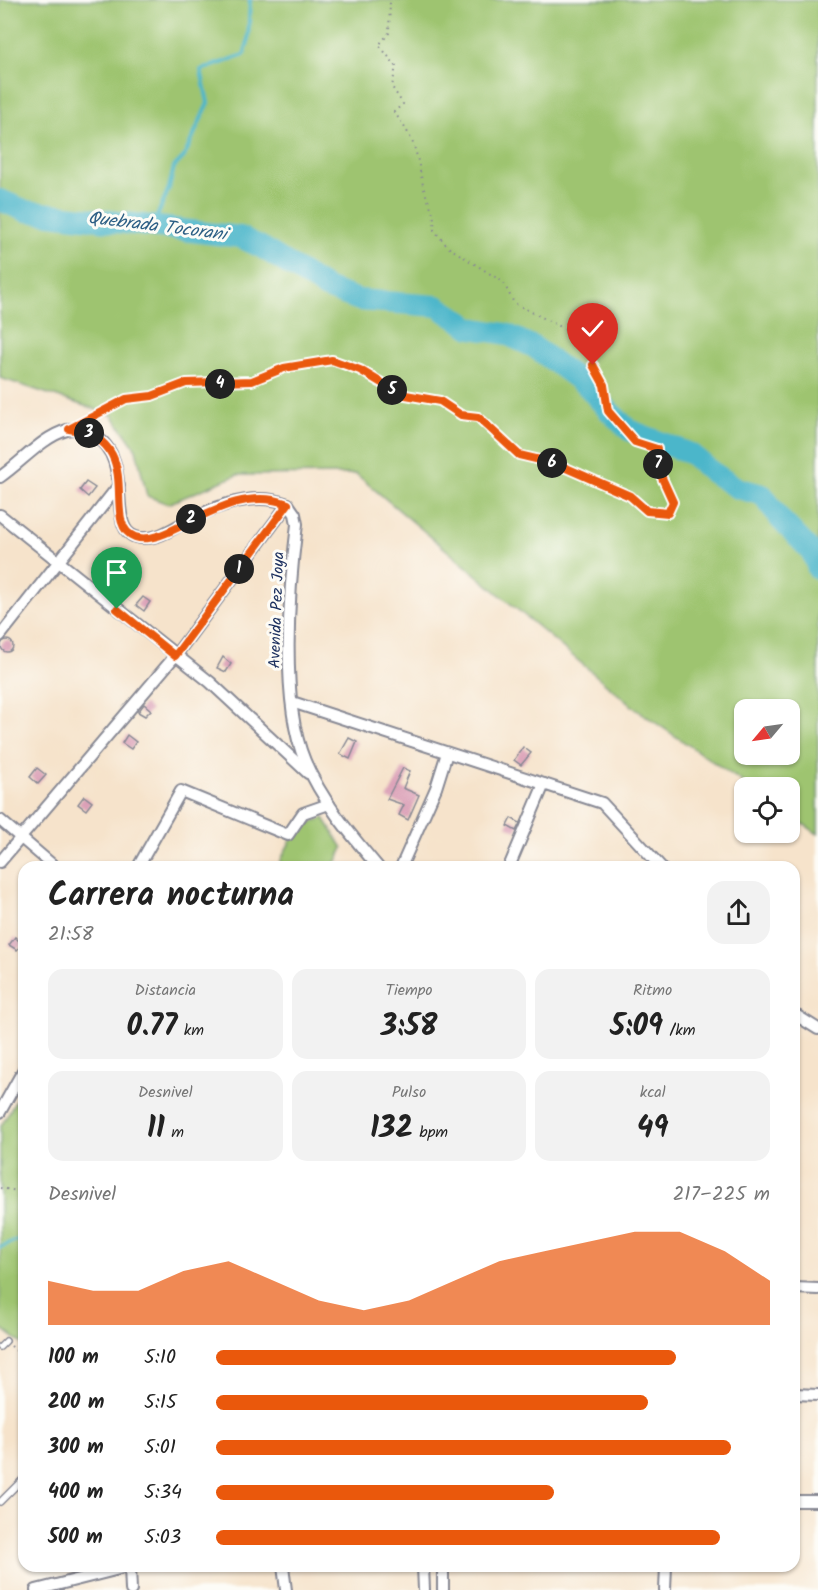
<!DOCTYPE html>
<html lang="es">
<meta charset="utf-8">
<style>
body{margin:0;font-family:Kalam,sans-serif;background:#f2f2f2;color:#222;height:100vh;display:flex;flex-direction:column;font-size:22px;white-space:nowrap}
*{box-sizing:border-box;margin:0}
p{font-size:20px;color:#767676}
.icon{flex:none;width:33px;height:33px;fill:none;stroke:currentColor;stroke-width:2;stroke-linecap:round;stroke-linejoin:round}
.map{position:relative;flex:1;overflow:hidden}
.side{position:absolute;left:18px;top:861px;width:782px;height:711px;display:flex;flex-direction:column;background:#fff;border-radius:18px;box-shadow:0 2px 4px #0004}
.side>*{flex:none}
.needle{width:39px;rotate:241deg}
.controls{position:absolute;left:734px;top:699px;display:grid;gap:12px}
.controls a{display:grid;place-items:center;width:66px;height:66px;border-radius:12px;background:#fff;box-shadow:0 2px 4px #0004;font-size:30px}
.pin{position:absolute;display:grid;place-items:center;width:51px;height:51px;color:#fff;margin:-62px -26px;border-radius:50% 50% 50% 0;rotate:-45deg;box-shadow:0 0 6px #0007}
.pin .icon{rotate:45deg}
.km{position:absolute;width:30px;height:30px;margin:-15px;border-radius:50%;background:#222;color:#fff;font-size:16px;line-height:30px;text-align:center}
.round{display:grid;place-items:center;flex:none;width:63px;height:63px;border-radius:18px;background:#f2f2f2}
.head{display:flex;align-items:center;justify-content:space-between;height:102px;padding:0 30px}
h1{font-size:33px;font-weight:600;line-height:45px}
.stats{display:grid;grid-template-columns:repeat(3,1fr);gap:9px;height:102px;padding:6px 30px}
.stats div{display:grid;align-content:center;border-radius:15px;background:#f2f2f2;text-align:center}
.stats b{font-size:30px;font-weight:600}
.stats small{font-size:16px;font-weight:400}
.stats p{font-size:16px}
.chart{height:168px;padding:12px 30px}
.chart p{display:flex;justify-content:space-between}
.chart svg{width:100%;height:108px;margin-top:6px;fill:#ea580c;opacity:.7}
ul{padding:0 30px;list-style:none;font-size:20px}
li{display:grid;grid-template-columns:96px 72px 1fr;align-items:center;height:45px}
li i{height:15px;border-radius:8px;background:#ea580c}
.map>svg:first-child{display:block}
</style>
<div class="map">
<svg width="818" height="1590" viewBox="0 0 818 1590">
<rect width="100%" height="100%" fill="#fdfcf7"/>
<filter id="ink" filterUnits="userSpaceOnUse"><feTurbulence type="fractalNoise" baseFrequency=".0167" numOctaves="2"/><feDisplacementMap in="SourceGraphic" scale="12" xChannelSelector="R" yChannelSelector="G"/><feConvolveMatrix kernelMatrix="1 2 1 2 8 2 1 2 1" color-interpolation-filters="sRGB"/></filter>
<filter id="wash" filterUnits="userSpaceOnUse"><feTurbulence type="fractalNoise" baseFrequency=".008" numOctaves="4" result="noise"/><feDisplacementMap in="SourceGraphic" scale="24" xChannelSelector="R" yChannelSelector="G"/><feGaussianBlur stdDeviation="1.35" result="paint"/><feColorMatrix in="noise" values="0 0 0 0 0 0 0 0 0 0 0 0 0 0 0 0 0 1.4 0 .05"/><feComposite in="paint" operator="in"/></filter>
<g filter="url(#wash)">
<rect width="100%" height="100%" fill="#f6e3cb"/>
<g fill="#9ec46f" stroke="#5c7a66" stroke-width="1.5" fill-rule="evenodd">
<path d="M0,0H818V834L789,814V788L750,787L637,710L356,474L237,475L168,504L147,496L136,449L112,415L0,378ZM744,710H789V754H744Z"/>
<path d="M324,818L343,848L334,867H278C288,843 296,824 324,818Z"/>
<path d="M24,1086V1345L0,1327V1128Z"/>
</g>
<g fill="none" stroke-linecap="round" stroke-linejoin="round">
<g stroke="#4cb6ca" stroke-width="4">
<path d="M153,226L169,188L174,167L184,157L208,103L201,70L244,55L248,42L250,0"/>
<path d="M0,1247L17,1240L24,1241"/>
</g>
<path stroke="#4cb6ca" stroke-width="22" d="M0,200L26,211L240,237L261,247L326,288L359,300L437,306L471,328L506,334L534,347L588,387L608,410L629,430L691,454L712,472L737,488L763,495L780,519L812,552L818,569"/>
</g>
<g id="blocks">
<g fill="#dba0b7">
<path d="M86,482L95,488L88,497L80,490Z"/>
<path d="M143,597L150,602L144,611L136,605Z"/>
<circle cx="7" cy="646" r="6"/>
<path d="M223,657L231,664L226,672L217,668Z"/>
<path d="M144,704L151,710L145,716L138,712Z"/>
<path d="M127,735L136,742L131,749L122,743Z"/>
<path d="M349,738L357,742L350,759L340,754Z"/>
<path d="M523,747L531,753L521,765L514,760Z"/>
<path d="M37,768L46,775L38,784L30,777Z"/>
<path d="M403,768L410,771L403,788L419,795L408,820L399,815L404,805L387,799Z"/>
<path d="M84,796L92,802L86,810L78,804Z"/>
<path d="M511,818L520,823L516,831L507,826Z"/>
<path d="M15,937L22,944L17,950L9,945Z"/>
</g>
</g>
</g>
<g filter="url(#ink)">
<use href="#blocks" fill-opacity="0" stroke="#888994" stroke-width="1.5"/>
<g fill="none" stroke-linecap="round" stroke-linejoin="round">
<g stroke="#888994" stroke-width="8">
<g id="lane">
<path d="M0,1347L6,1341"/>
<path d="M0,1502L24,1478"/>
</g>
</g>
<g stroke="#888994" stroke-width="14">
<g id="street">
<path d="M0,477C21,463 42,437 67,430C75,427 85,431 93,435C136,458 105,529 136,537C155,542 171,529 187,521C217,505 255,491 288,504L295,514L297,524C289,588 280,703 305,761C322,801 351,835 378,867"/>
<path d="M0,515L210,682L308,773"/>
<path d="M0,636L119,485"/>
<path d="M292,702L602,803L661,867"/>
<path d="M0,820L55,867"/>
<path d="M0,862L175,656L288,504"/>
<path d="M138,867L181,791L288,835L303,813L329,804"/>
<path d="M401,867L436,788L447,753"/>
<path d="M509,867L544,784"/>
<path d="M794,1014L818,1029"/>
<path d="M0,1112L24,1069"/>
<path d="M794,1288L818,1289"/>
<path d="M794,1394L818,1395"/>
<path d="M794,1501H818"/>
<path d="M130,1566L131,1590"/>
<path d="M283,1566L286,1590"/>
<path d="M423,1566L424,1590"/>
<path d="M443,1566V1590"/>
<path d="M36,1590L131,1566"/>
<path d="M665,1590L666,1566"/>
</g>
</g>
<g stroke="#888994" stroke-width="2" stroke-dasharray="1.5 4.5" stroke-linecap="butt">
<path d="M86,420L126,399L152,396L186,383L252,381L284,368L332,360L360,370L400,394L440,401L461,415L478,417L519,455L557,464L630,496L647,511L667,513L673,502L658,469L657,449L635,442L608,410L604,385L593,365L588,345L561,327L514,303L503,282L448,247L434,230C436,210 427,203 423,185C415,149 417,143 394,112L403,104L392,87L396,66L379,45L389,33L390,0"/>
<path d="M0,1188L24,1192"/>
<path d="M11,1346L24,1358"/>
</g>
<use href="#lane" stroke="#fff" stroke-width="5"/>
<use href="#street" stroke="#fff" stroke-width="10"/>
</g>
</g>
<g fill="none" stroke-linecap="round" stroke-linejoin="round" filter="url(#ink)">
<g stroke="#fff" stroke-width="12">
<path id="route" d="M117,609L175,656L288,504C226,480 169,549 135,537C98,524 150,440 69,429L126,399L152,396L186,383L252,381L284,368L332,360L360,370L400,394L440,401L461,415L478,417L519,455L557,464L630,496L647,511L668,513L673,502L658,469L657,449L635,442L608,411L604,385L593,365"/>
</g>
<use href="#route" stroke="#ea580c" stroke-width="8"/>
</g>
<g text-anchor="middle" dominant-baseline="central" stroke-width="6" stroke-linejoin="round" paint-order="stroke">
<g font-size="16" fill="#1b2f5e" stroke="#fdfcf7">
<text transform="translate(277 610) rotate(-88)">Avenida Pez Joya</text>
</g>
<g font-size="18" font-style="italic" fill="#2c5e84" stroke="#fdfcf7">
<text transform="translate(157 227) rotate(7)">Quebrada Tocorani</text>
</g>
</g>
</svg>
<div class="controls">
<a><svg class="needle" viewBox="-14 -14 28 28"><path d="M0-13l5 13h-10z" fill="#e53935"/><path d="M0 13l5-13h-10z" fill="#767676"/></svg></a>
<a><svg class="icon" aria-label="locate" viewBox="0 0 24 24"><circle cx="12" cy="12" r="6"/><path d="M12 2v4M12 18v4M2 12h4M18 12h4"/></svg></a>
</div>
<div class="pin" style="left:117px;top:609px;background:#1e9e55"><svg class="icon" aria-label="arrive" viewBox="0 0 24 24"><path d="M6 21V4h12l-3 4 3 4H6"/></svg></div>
<div class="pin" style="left:593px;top:365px;background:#d93025"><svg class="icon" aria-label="check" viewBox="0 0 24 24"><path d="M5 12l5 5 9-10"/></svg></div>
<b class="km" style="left:239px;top:569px">1</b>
<b class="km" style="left:191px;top:519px">2</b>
<b class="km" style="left:89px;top:433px">3</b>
<b class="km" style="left:220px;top:384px">4</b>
<b class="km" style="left:392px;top:390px">5</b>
<b class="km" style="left:552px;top:463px">6</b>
<b class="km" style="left:658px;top:464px">7</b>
<section class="side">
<div class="head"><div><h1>Carrera nocturna</h1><p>21:58</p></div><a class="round"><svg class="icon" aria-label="share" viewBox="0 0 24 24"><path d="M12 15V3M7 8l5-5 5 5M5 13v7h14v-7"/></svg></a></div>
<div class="stats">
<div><p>Distancia</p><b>0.77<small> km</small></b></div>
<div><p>Tiempo</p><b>3:58</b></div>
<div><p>Ritmo</p><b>5:09<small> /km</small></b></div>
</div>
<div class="stats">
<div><p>Desnivel</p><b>11<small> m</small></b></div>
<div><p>Pulso</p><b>132<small> bpm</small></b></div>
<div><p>kcal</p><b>49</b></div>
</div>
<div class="chart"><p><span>Desnivel</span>217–225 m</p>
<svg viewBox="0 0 160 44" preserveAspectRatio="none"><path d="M0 44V26L10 30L20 30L30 22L40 18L50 26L60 34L70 38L80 34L90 26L100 18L110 14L120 10L130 6L140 6L150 14L160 26V44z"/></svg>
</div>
<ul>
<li><b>100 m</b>5:10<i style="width:83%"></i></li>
<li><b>200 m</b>5:15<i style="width:78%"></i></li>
<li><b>300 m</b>5:01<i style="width:93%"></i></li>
<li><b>400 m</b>5:34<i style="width:61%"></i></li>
<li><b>500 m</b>5:03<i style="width:91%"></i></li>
</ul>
</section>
</div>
